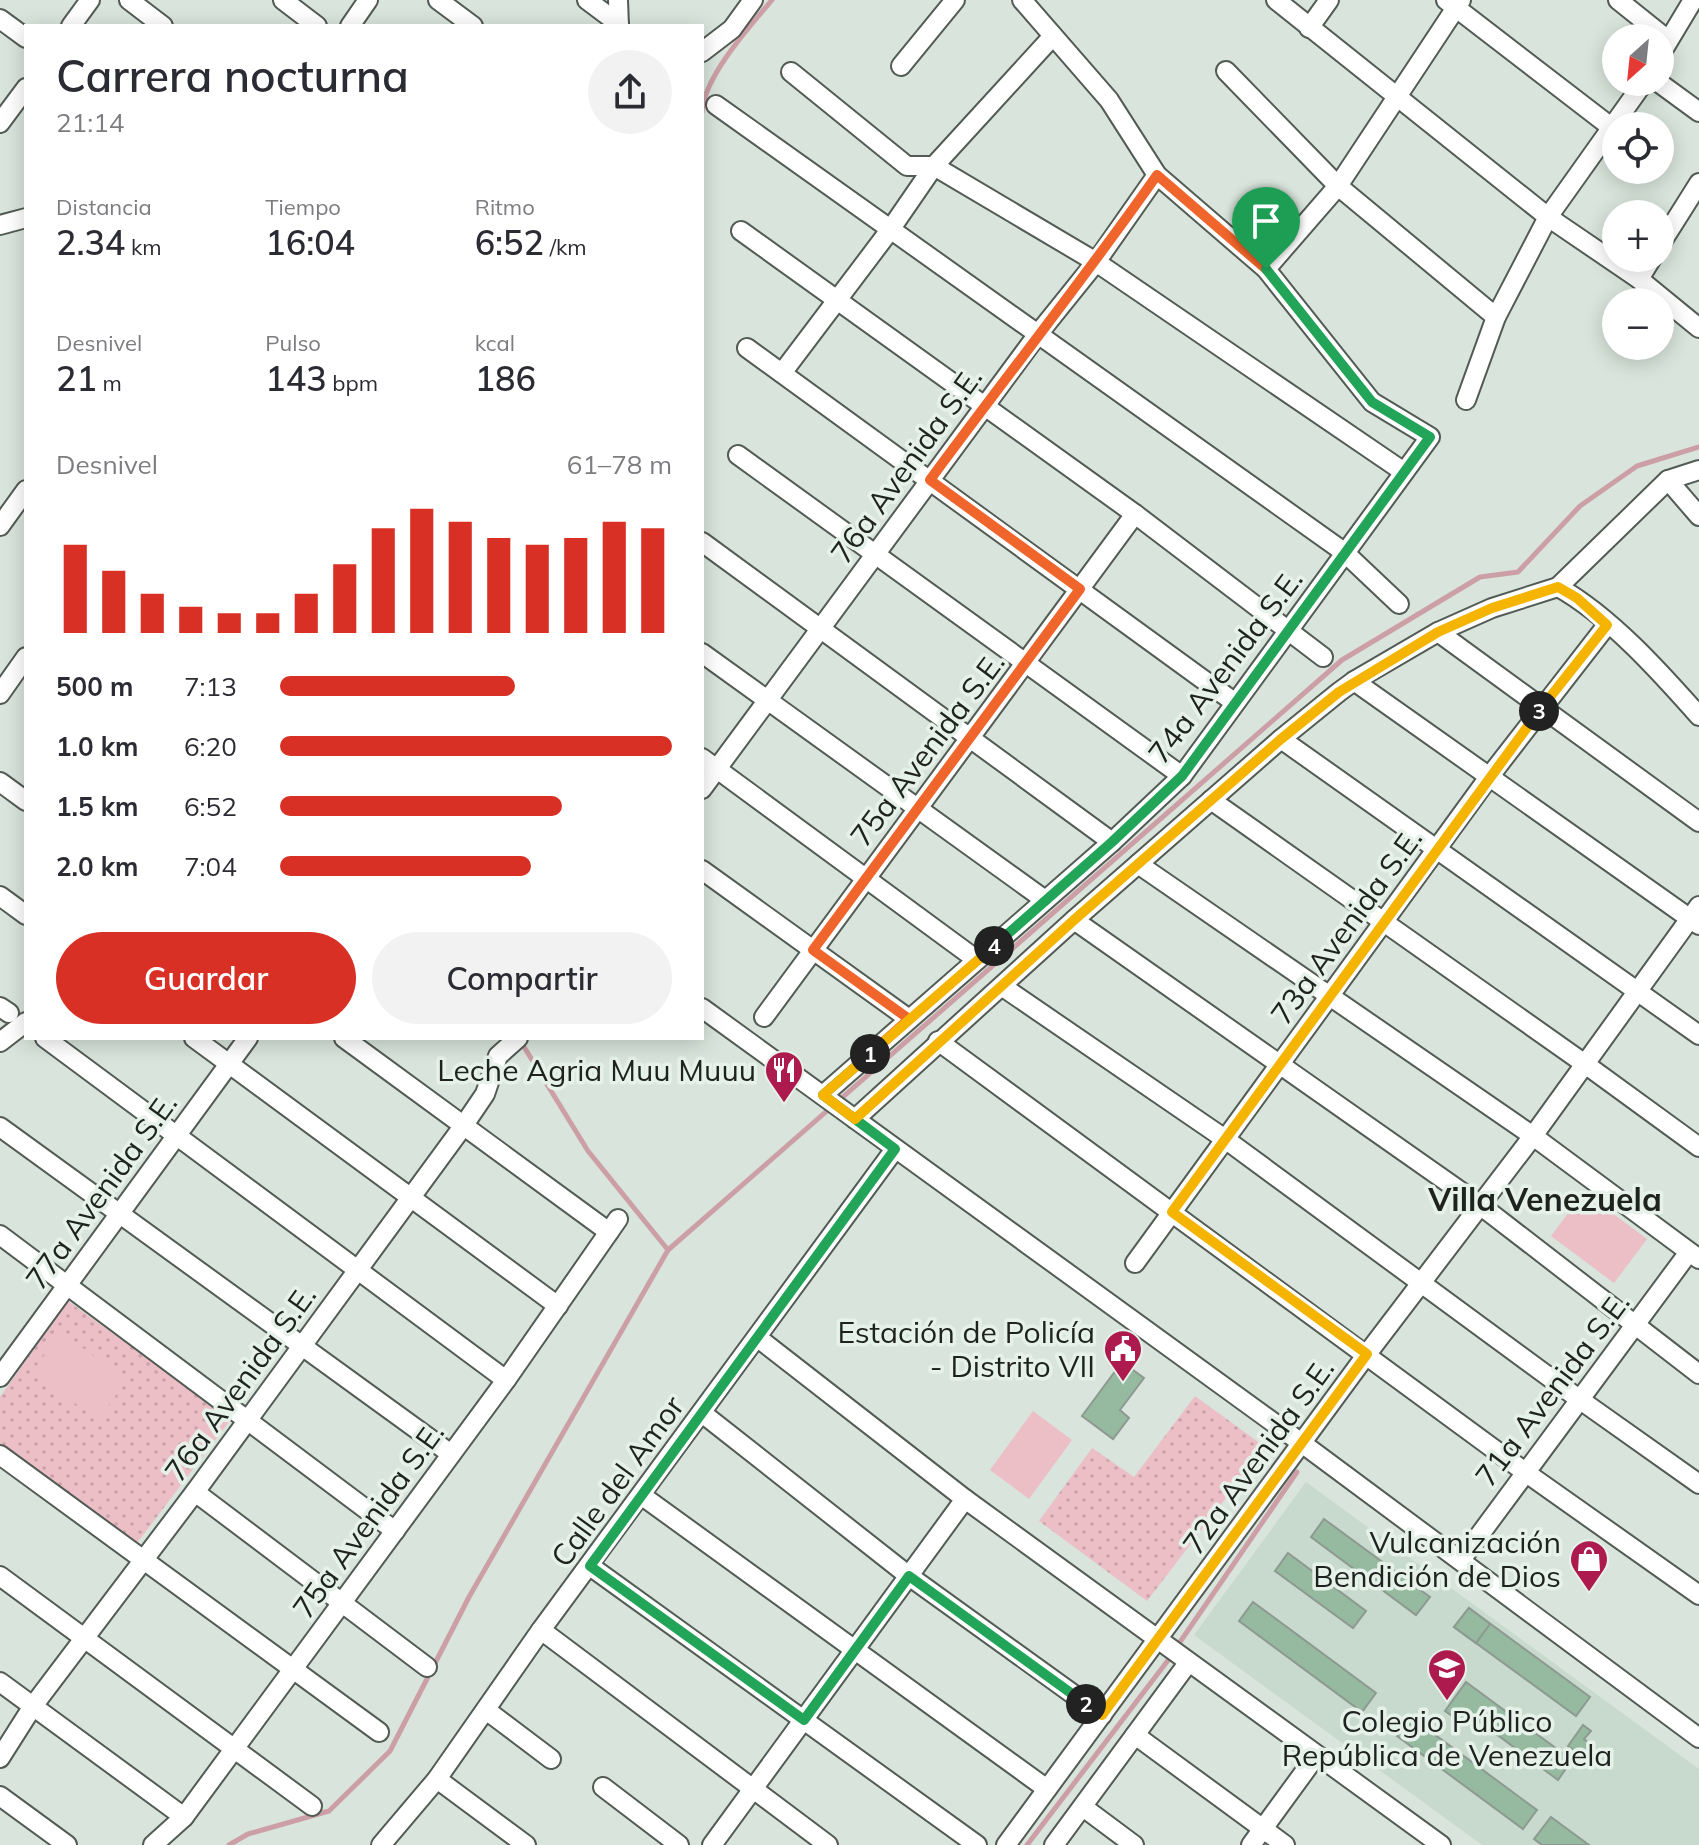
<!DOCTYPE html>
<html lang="es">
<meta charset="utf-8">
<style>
body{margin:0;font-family:Mulish,sans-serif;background:#f2f2f3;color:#2b2b33;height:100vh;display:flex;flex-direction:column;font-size:30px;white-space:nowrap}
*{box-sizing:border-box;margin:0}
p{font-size:26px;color:#7c7c81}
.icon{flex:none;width:44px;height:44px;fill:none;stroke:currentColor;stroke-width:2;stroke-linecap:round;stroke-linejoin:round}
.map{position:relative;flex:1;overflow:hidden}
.drawer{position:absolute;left:24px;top:24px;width:680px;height:1016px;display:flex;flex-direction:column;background:#fff;border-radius:0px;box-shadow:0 4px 20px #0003}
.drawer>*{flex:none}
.needle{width:52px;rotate:207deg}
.controls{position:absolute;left:1602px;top:24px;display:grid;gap:16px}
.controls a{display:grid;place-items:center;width:72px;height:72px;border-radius:50%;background:#fff;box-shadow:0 4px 20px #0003;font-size:40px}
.pin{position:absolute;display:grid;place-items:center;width:68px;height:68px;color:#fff;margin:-82px -34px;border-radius:50% 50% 50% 0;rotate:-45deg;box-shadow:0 0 8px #0007}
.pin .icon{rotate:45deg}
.km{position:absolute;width:40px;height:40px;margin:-20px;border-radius:50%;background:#222;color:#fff;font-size:22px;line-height:40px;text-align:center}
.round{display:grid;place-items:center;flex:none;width:84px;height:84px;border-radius:42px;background:#f2f2f3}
.overview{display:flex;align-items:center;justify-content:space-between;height:136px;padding:0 32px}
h1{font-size:44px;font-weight:600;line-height:60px}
.figures{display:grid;grid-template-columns:repeat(3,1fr);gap:12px;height:136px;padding:8px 32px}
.figures div{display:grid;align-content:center}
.figures b{font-size:34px;font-weight:600}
.figures small{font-size:22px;font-weight:400}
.figures p{font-size:22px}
.chart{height:224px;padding:16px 32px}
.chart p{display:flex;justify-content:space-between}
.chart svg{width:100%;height:144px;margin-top:8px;stroke:#d93025;stroke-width:6}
.primary-button{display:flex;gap:16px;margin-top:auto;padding:16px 32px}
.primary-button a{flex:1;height:92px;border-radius:48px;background:#d93025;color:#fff;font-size:32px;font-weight:600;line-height:92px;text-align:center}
.primary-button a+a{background:#f2f2f3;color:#2b2b33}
ul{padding:0 32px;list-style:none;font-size:26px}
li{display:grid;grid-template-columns:128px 96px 1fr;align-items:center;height:60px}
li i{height:20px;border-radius:10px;background:#d93025}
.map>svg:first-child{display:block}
</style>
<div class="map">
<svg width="1699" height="1845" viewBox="0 0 1699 1845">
<defs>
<pattern id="park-dots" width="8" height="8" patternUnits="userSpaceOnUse" patternTransform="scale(2)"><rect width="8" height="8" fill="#ecbec5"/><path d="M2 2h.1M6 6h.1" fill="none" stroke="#caa3a9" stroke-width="1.8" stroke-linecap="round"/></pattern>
</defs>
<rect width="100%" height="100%" fill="#d9e5dc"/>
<path fill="#c8dacd" d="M1306,1482L1699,1769V1845H1482L1194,1635Z"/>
<g fill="url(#park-dots)">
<path d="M68,1301L231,1419L137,1543L0,1444V1397Z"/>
<path d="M1195,1396L1265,1447L1147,1601L1039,1521L1092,1448L1134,1477Z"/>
</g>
<g fill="#ecbec5">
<path d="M1584,1192L1647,1239L1614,1283L1551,1236Z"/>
<path d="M61,1332L127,1380L98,1420L32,1372Z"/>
<path d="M1033,1411L1072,1440L1029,1499L990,1470Z"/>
</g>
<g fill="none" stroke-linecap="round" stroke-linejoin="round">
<g stroke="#cc9fa6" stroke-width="5">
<path d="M702,112C704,77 749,27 772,0"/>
<path d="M521,1042L588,1151L668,1250"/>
<path d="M1180,1642L1297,1472"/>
<path d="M229,1845L248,1834L329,1811L390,1751L469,1597L668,1250L1342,660L1480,577L1518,572L1580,506L1637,466L1699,447"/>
<path d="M1027,1845L1169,1659"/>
</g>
</g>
<g fill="#95ba9f" stroke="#8e9991" stroke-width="2">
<path d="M1122,1362L1144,1378L1120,1410L1129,1418L1113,1439L1082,1416Z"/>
<path d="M1324,1519L1430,1597L1416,1615L1311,1537Z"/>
<path d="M1288,1553L1366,1611L1353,1628L1275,1571Z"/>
<path d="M1253,1602L1376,1693L1362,1712L1239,1621Z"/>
<path d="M1469,1608L1590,1697L1576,1716L1454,1627Z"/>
<path d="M1469,1608L1490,1624L1476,1643L1454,1627Z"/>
<path d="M1466,1682L1572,1760L1558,1780L1472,1716L1465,1725L1445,1711Z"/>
<path d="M1411,1717L1537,1810L1523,1829L1397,1736Z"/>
<path d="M1583,1725L1591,1731L1584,1739L1593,1746L1584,1758L1568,1746Z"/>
<path d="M1551,1817L1589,1845H1542L1534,1839Z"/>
</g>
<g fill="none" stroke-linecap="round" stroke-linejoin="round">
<g stroke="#525b54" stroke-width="22">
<g id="minor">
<path d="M129,0L163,26"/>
<path d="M283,0L317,26"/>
<path d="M438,0L473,26"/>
<path d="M587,0L619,24"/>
<path d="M618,0L619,26"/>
<path d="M1276,0L1548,217L1639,279L1699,328"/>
<path d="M1446,0L1611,127"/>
<path d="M1618,0L1668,40"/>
<path d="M0,19L26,38"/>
<path d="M71,26L90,0"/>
<path d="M350,26L368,0"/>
<path d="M1309,28L1329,0"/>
<path d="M702,52L732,29L753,0"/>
<path d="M1660,55L1693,0"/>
<path d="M901,66L955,0"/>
<path d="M1226,71L1338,186L1496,317"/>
<path d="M791,72L907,166H934L1096,262L1404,472"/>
<path d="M1658,82L1699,112"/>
<path d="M716,105L1344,552L1399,604"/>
<path d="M0,123L26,88"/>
<path d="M0,225L26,218"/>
<path d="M741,231L1135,514L1323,657"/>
<path d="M1660,245L1699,183"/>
<path d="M1266,269L1338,186L1461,0"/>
<path d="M1639,279L1652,258"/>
<path d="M747,348L1234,702"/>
<path d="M782,373L890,230L934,166L1053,36"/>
<path d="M1466,400L1496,317L1548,217L1644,82"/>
<path d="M738,455L1182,776"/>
<path d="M1668,480L1699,516"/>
<path d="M0,526L26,490"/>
<path d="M702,542L1112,842"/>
<path d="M1558,587C1610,616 1660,672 1699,716"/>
<path d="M1438,632L1699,822"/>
<path d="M702,653L1045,900"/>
<path d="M1354,681L1699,925"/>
<path d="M0,694L26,657"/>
<path d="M1281,739L1699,1035"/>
<path d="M702,758L977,960"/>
<path d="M0,782L26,801"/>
<path d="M702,789L1038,334L1096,262L1157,175"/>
<path d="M1211,800L1585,1064L1699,1147"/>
<path d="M1138,864L1533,1136L1699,1259"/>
<path d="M702,870L909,1019"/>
<path d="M0,896L26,915"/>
<path d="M1074,920L1480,1205L1699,1374"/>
<path d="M1003,987L1225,1139L1579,1399L1699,1484"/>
<path d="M0,1007L9,1013"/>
<path d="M702,1008L1303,1444L1699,1738"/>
<path d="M764,1017L1135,514"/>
<path d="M45,1038L506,1380"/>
<path d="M194,1038L558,1306"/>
<path d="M344,1038L609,1232"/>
<path d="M938,1041L1525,1472L1699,1595"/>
<path d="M0,1042L26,1022"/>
<path d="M823,1095L1112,842L1182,776L1430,437L1372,402L1266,269L1157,175L1109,100L1022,0"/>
<path d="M855,1119L1074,920L1281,739L1339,692L1354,681L1438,632L1492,608L1558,587L1668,480L1699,470"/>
<path d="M0,1127L451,1454"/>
<path d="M0,1235L395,1531"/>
<path d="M1135,1263L1489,777L1607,625"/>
<path d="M758,1338L965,1499L1441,1845"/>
<path d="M0,1377L248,1038"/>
<path d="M702,1413L909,1576L1102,1715"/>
<path d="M0,1455L379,1732"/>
<path d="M195,1492L427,1667"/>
<path d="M641,1495L1047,1789"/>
<path d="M1461,1560L1689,1252"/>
<path d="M590,1566L977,1845"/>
<path d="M0,1576L312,1806"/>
<path d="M541,1630L828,1845"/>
<path d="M0,1682L184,1817"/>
<path d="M486,1710L551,1759"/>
<path d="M1135,1735L1285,1845"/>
<path d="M0,1758L33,1706L195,1492L464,1125L485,1094L498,1056L518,1038"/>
<path d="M437,1779L526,1845"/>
<path d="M603,1787L679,1845"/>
<path d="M0,1796L67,1845"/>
<path d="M1083,1807L1134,1845"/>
<path d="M153,1845L184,1817L506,1380L618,1219"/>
<path d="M381,1845L437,1779L541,1630L895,1149"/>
<path d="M712,1845L965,1499"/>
<path d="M1006,1845L1367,1354L1533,1136L1699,906"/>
<path d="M1054,1845L1188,1663"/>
<path d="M1251,1845L1316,1756"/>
</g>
</g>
<use href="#minor" stroke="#fff" stroke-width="18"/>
</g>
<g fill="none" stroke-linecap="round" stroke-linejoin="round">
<g stroke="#fff" stroke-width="16">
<path id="split-1" d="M870,1054L909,1019L813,950L1080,589L930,480C1005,378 1084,279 1157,175L1266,269"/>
</g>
<g stroke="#fff" stroke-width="16">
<path id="split-2" d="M870,1054L823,1095L895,1149L590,1566L804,1720L909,1576L1086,1704"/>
</g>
<g stroke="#fff" stroke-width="16">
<path id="split-3" d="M1086,1704L1102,1715L1367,1354L1172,1212L1539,711"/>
</g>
<g stroke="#fff" stroke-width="16">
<path id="split-4" d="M994,946L823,1095L855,1119L1074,920L1281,739L1339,692L1438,632L1492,608L1558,587L1577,598L1607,625L1539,711"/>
</g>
<g stroke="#fff" stroke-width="16">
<path id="split-5" d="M994,946L1112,842L1182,776L1430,437L1372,402L1266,269"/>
</g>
<use href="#split-1" stroke="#f0652b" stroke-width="10"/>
<use href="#split-2" stroke="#22a559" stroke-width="10"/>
<use href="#split-3" stroke="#f5b400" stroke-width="10"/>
<use href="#split-4" stroke="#f5b400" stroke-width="10"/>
<use href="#split-5" stroke="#22a559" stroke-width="10"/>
</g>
<defs>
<g id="restaurant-pin" transform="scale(2)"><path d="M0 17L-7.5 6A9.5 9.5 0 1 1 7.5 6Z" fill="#ad1b4e" stroke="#e6f2e9"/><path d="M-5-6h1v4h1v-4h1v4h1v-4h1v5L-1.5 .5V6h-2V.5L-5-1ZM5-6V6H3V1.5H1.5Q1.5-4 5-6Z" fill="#fff"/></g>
<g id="civic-pin" transform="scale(2)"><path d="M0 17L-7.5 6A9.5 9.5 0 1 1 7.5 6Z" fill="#ad1b4e" stroke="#e6f2e9"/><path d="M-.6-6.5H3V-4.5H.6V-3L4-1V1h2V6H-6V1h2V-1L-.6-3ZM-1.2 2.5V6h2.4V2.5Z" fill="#fff"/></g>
<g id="shop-pin" transform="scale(2)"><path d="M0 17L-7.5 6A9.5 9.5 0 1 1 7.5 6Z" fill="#ad1b4e" stroke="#e6f2e9"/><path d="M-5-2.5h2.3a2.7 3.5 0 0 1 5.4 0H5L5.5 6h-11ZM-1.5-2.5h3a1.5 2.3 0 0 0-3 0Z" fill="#fff"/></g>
<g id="school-pin" transform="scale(2)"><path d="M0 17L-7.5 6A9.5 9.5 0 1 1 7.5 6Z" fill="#ad1b4e" stroke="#e6f2e9"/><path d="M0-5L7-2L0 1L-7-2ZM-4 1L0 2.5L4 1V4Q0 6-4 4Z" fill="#fff"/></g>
</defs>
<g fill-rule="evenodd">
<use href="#restaurant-pin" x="784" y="1070"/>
<use href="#civic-pin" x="1123" y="1349"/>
<use href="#shop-pin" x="1589" y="1559"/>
<use href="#school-pin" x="1447" y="1668"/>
</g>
<g text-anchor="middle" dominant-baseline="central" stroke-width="7" stroke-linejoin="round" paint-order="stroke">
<g font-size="30" fill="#1f2320" stroke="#e6f2e9">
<text transform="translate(906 465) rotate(-54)">76a Avenida S.E.</text>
<text transform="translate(1225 666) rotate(-53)">74a Avenida S.E.</text>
<text transform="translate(927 749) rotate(-53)">75a Avenida S.E.</text>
<text transform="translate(1346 926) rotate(-54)">73a Avenida S.E.</text>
<text transform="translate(101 1191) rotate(-54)">77a Avenida S.E.</text>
<text transform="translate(240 1383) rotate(-54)">76a Avenida S.E.</text>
<text transform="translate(1552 1389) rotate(-53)">71a Avenida S.E.</text>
<text transform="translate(1258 1456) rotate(-54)">72a Avenida S.E.</text>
<text transform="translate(617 1481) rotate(-54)">Calle del Amor</text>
<text transform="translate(368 1520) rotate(-54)">75a Avenida S.E.</text>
</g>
<g font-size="30" fill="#1f2320" stroke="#e6f2e9" text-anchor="end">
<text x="756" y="1070">Leche Agria Muu Muuu</text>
<text x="1095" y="1332">Estación de Policía<tspan x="1095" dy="34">- Distrito VII</tspan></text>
<text x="1561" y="1542">Vulcanización<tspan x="1561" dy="34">Bendición de Dios</tspan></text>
<text x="1447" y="1721" text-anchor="middle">Colegio Público<tspan x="1447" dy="34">República de Venezuela</tspan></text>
</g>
<g font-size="32" font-weight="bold" fill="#1f2320" stroke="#e6f2e9">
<text x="1545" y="1199">Villa Venezuela</text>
</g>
</g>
</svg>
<div class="controls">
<a><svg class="needle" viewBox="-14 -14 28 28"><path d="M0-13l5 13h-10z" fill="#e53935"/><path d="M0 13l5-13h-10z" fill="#7c7c81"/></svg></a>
<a><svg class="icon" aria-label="locate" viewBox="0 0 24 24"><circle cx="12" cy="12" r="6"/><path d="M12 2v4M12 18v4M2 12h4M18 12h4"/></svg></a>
<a>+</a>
<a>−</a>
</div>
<div class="pin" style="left:1266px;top:269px;background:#1e9e55"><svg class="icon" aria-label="arrive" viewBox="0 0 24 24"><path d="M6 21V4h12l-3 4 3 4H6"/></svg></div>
<b class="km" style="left:870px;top:1054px">1</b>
<b class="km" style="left:1086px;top:1704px">2</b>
<b class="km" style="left:1539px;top:711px">3</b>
<b class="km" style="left:994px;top:946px">4</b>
<section class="drawer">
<div class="overview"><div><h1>Carrera nocturna</h1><p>21:14</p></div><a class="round"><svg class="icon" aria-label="share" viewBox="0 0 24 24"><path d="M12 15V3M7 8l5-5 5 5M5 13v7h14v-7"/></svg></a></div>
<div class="figures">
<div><p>Distancia</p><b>2.34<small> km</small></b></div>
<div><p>Tiempo</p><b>16:04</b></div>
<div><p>Ritmo</p><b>6:52<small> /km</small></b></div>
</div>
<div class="figures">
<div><p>Desnivel</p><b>21<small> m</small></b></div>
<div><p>Pulso</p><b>143<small> bpm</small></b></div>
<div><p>kcal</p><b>186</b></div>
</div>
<div class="chart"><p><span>Desnivel</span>61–78 m</p>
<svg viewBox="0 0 160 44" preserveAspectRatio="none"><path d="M5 44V17M15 44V25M25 44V32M35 44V36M45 44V38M55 44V38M65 44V32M75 44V23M85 44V12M95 44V6M105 44V10M115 44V15M125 44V17M135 44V15M145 44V10M155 44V12"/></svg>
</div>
<ul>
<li><b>500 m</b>7:13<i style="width:60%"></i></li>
<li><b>1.0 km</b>6:20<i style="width:100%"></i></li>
<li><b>1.5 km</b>6:52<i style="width:72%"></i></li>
<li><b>2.0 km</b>7:04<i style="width:64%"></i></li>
</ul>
<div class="primary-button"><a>Guardar</a><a>Compartir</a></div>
</section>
</div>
